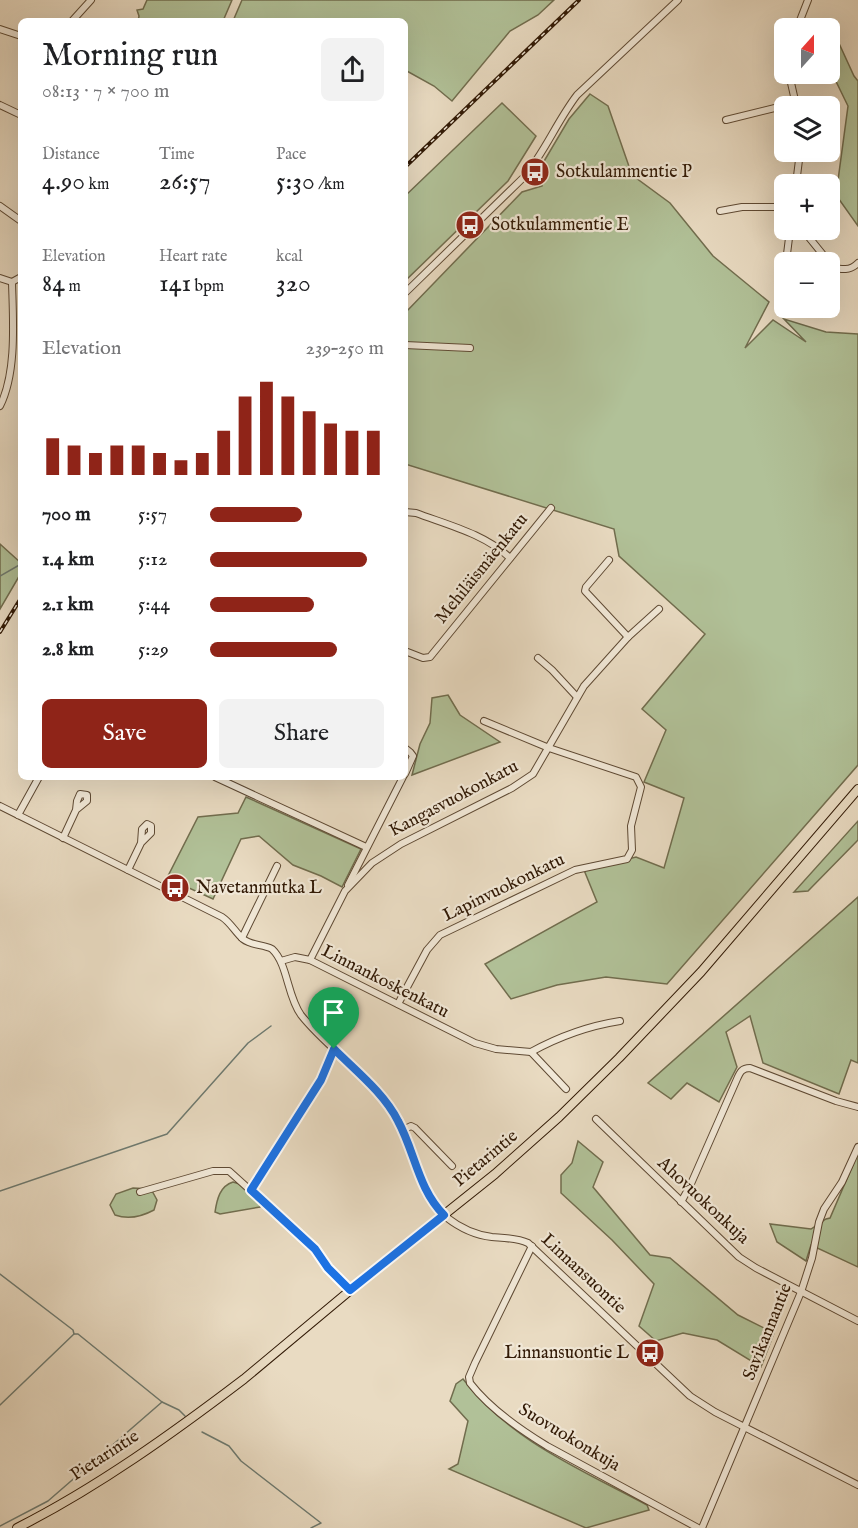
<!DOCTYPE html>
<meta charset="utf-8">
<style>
body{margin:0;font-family:"IM FELL English",serif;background:#f2f2f2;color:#202124;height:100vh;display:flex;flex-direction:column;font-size:22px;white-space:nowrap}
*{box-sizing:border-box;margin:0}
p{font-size:20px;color:#757577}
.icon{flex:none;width:33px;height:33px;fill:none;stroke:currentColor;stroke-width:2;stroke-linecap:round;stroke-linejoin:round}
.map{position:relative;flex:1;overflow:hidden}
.drawer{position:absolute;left:18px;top:18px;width:390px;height:762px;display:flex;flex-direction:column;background:#fff;border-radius:9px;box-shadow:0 6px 24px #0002}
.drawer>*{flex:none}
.needle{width:39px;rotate:21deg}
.buttons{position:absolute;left:774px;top:18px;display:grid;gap:12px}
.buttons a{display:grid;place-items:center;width:66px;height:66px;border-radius:9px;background:#fff;box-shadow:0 6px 24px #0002;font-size:30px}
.pin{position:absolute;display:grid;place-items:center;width:51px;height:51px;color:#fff;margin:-62px -26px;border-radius:50% 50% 50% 0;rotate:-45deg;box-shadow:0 0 6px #0007}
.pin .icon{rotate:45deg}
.round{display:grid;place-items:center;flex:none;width:63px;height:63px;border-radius:9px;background:#f2f2f2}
.head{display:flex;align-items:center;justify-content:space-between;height:102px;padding:0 24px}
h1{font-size:33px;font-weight:600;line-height:45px}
.stats{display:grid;grid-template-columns:repeat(3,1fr);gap:9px;height:102px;padding:6px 24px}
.stats div{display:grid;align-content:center}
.stats b{font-size:26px;font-weight:600}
.stats small{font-size:16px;font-weight:400}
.stats p{font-size:16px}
.chart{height:168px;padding:12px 24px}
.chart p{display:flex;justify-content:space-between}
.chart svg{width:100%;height:108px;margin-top:6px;stroke:#8f2418;stroke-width:6}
.button{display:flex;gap:12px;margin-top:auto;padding:12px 24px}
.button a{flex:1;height:69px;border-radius:9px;background:#8f2418;color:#fff;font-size:24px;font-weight:600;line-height:69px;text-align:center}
.button a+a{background:#f2f2f2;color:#202124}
ul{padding:0 24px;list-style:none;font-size:20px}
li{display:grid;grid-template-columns:96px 72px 1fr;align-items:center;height:45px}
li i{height:15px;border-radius:8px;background:#8f2418}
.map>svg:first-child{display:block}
</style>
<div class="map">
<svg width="858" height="1528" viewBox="0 0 858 1528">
<rect width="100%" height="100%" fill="#e9dbc2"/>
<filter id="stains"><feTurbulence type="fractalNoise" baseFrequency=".00333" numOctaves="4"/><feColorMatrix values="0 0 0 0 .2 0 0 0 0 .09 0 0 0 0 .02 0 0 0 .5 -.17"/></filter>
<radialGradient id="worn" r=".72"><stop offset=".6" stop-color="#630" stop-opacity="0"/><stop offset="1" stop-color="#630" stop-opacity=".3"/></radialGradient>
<g fill="#b1c198" stroke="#716d4e" stroke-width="1.5">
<path d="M147,0H232L223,21H138L139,16L137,10L143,9Z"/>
<path d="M242,0H554L538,15L510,31L452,101L434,86L405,70V21H233Z"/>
<path d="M837,39L854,76L858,81V226L836,195L848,106L830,69V48Z"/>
<path d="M590,94L608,106L632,175L670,203L713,256L769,302L745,348L773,320L806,342L784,319L826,332L858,334V765L667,984L606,977L557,985L511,999L485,964L597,902L584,870L636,857L664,868L684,798L644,782L666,730L642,709L705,634L619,556L614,529L405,464V313L522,192L542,186L540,168L569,119Z"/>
<path d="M502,103L536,136L508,181L405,281V196Z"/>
<path d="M0,544L21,563V573L0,609Z"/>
<path d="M448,695L460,715L500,742L412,775L420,744L430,723L432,698Z"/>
<path d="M246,797L361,849L342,887L321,876L293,865L259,836L241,839L213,899L167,878L198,817L238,813Z"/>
<path d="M858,821V840L808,891L794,892Z"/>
<path d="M858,897V1063L851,1060L839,1094L763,1063L750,1016L726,1032L737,1067L719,1102L687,1083L671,1099L648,1083Z"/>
<path d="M578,1141L603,1162L593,1187L650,1255L670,1258L738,1315L774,1333L761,1367L717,1340L683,1333L656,1341L639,1326L654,1284L612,1240L561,1193V1175L572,1163Z"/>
<path d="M858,1153V1267L811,1245L806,1261L777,1242L770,1224L811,1229L826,1219L830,1218Z"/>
<path d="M233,1182L243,1185L263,1202L260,1207L220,1214L215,1212C217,1199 220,1186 233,1182Z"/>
<path d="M133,1188L151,1189L157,1200L154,1210C141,1217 129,1220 115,1215L110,1205L116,1194Z"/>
<path d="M463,1379C509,1440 582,1470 647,1505L649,1510L586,1528L449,1469L458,1464L468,1421L450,1401L456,1384Z"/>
</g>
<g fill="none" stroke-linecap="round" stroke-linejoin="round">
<g stroke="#6e7a70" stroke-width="1.5">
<path d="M0,576L21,564"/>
<path d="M0,1191L167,1134L248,1043L271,1026"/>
<path d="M0,1274L73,1330L74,1334L0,1405"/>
<path d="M74,1334H78L162,1402L179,1410L185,1416"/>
<path d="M202,1432L229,1446L241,1461L321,1523L311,1528"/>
<path d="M0,1526L48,1501L162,1402"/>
</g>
<g stroke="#5f4a34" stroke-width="8">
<g id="minor">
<path d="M72,21L91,0"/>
<path d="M797,28L808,0"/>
<path d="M0,29L21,36"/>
<path d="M789,74L796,105"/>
<path d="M0,105L21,115"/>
<path d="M726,120L795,103"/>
<path d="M796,184L800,152"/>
<path d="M0,206L21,221"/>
<path d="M720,211L742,207H784"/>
<path d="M803,230L824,256L826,262"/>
<path d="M786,262L790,230"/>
<path d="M830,267C840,269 849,272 858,263"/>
<path d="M0,278L12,282"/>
<path d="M12,282L21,277"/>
<path d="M405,293L524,177C545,152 557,121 577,95L678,0"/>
<path d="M405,345L470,348"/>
<path d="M0,406C17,372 13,320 12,282"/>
<path d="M405,512L416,513C448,525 485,534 510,558"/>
<path d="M609,560L586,587L585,591L628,637"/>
<path d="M405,651L423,658L430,657L551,508"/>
<path d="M538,658L552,670L577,697"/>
<path d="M405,748L410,752L413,756L405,774"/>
<path d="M215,777L366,847"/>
<path d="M0,806L222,917C231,923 235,932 243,939C252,946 263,944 272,949C288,964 287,996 301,1015C330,1052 376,1078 398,1120C415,1151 416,1194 446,1217C460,1228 474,1235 492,1237C504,1238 517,1238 528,1243L690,1396L715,1412L858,1485"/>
<path d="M18,815L39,777"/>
<path d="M63,838L76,810L77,801L80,794L87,795V801L76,810"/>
<path d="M128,870L141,843L142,829L147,824L151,826V833L141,843"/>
<path d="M348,885L403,777"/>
<path d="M242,938L277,866"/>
<path d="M310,960L345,891L372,863L401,844L512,788L533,774L584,686L628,637L659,609"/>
<path d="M281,961L295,957L310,960L475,1043L496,1049L531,1052L566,1089"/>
<path d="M398,1004L427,950L440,935L575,870L627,859L632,850L631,826L641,787L636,777L549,748L484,721"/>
<path d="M531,1052C560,1036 588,1026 620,1021"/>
<path d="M596,1119L739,1257L756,1268L858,1321"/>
<path d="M403,1130L411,1126L415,1128L452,1166"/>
<path d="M251,1189L317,1086L334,1049"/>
<path d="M140,1192L213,1171H229L309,1243L319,1254L328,1268L350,1290"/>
<path d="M681,1202L690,1186L737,1079C740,1072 742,1068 750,1068L836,1101L858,1107"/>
<path d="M532,1246L475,1363L469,1377L470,1383C490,1409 519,1429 547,1446L698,1528"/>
<path d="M702,1528L801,1292L812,1258L819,1222L824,1209L842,1182L858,1147"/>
</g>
</g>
<g stroke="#311905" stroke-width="10">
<path id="major" d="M17,1528C98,1487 173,1433 244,1379L371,1273L495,1174L559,1117L619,1058L701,972L858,789"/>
</g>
<use href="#minor" stroke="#f1e8d7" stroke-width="6"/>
<use href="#major" stroke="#e9dbc2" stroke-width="8"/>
<g stroke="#311905" stroke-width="4">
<g id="rail">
<path d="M405,167L579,0"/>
<path d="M0,632L21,598"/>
</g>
</g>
<use href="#rail" stroke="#f1e8d7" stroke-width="1.5" stroke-dasharray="4.5" stroke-linecap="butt"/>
</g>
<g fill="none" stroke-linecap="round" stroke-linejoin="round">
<g stroke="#fff" stroke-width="12">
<path id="route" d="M334,1049C356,1071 384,1093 398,1121C415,1152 418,1189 444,1215L350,1290L328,1268L315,1249L251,1190L321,1080Z"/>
</g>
<use href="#route" stroke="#1a73e8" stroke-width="8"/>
</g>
<defs>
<g id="bus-disc" transform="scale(1.5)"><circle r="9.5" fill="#8f2418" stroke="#f1e8d7"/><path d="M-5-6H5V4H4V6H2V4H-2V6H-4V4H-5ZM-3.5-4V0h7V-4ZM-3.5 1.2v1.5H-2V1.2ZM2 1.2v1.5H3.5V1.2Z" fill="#fff"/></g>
</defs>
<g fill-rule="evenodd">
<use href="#bus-disc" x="535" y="172"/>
<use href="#bus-disc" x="470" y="225"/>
<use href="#bus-disc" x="175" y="888"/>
<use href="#bus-disc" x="650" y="1353"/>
</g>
<g text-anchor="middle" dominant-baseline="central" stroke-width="4.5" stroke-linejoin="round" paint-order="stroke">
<g font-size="18" fill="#311905" stroke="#f1e8d7" text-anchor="start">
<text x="556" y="172">Sotkulammentie P</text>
<text x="491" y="225">Sotkulammentie E</text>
<text x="196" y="888">Navetanmutka L</text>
<text x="629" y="1353" text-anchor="end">Linnansuontie L</text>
</g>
<g font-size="18" fill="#311905" stroke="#f1e8d7">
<text transform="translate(482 569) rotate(-51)">Mehiläismäenkatu</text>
<text transform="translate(454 799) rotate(-28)">Kangasvuokonkatu</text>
<text transform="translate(504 888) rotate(-26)">Lapinvuokonkatu</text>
<text transform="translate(385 982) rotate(27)">Linnankoskenkatu</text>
<text transform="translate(486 1159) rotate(-40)">Pietarintie</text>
<text transform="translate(703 1201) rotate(43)">Ahovuokonkuja</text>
<text transform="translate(583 1274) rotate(43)">Linnansuontie</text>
<text transform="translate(768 1332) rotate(-68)">Savikannantie</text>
<text transform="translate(569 1438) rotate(31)">Suovuokonkuja</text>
<text transform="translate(105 1456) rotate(-33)">Pietarintie</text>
</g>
</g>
<rect width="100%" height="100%" filter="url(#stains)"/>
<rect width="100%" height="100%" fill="url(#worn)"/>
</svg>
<div class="buttons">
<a><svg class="needle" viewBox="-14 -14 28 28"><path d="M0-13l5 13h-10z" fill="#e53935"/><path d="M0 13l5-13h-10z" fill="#757577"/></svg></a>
<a><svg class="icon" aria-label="layers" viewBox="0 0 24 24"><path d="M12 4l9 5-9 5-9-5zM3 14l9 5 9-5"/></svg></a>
<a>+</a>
<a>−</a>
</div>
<div class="pin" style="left:334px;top:1049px;background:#1e9e55"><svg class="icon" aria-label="arrive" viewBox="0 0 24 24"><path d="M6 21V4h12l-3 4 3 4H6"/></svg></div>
<section class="drawer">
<div class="head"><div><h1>Morning run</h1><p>08:13 · 7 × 700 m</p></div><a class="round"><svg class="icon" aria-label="share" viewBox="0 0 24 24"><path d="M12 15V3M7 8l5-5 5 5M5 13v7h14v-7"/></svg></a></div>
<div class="stats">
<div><p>Distance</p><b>4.90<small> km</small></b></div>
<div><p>Time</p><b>26:57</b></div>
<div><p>Pace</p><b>5:30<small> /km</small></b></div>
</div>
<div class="stats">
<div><p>Elevation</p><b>84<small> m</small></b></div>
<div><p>Heart rate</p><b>141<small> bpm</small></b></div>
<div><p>kcal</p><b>320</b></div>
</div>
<div class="chart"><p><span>Elevation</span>239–250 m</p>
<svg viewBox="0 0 160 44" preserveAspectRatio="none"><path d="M5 44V29M15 44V32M25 44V35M35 44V32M45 44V32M55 44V35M65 44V38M75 44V35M85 44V26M95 44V12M105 44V6M115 44V12M125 44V18M135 44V23M145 44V26M155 44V26"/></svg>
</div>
<ul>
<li><b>700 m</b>5:57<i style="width:53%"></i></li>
<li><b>1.4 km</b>5:12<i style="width:90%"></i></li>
<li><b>2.1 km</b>5:44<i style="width:60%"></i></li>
<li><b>2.8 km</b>5:29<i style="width:73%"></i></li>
</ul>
<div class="button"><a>Save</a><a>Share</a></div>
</section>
</div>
